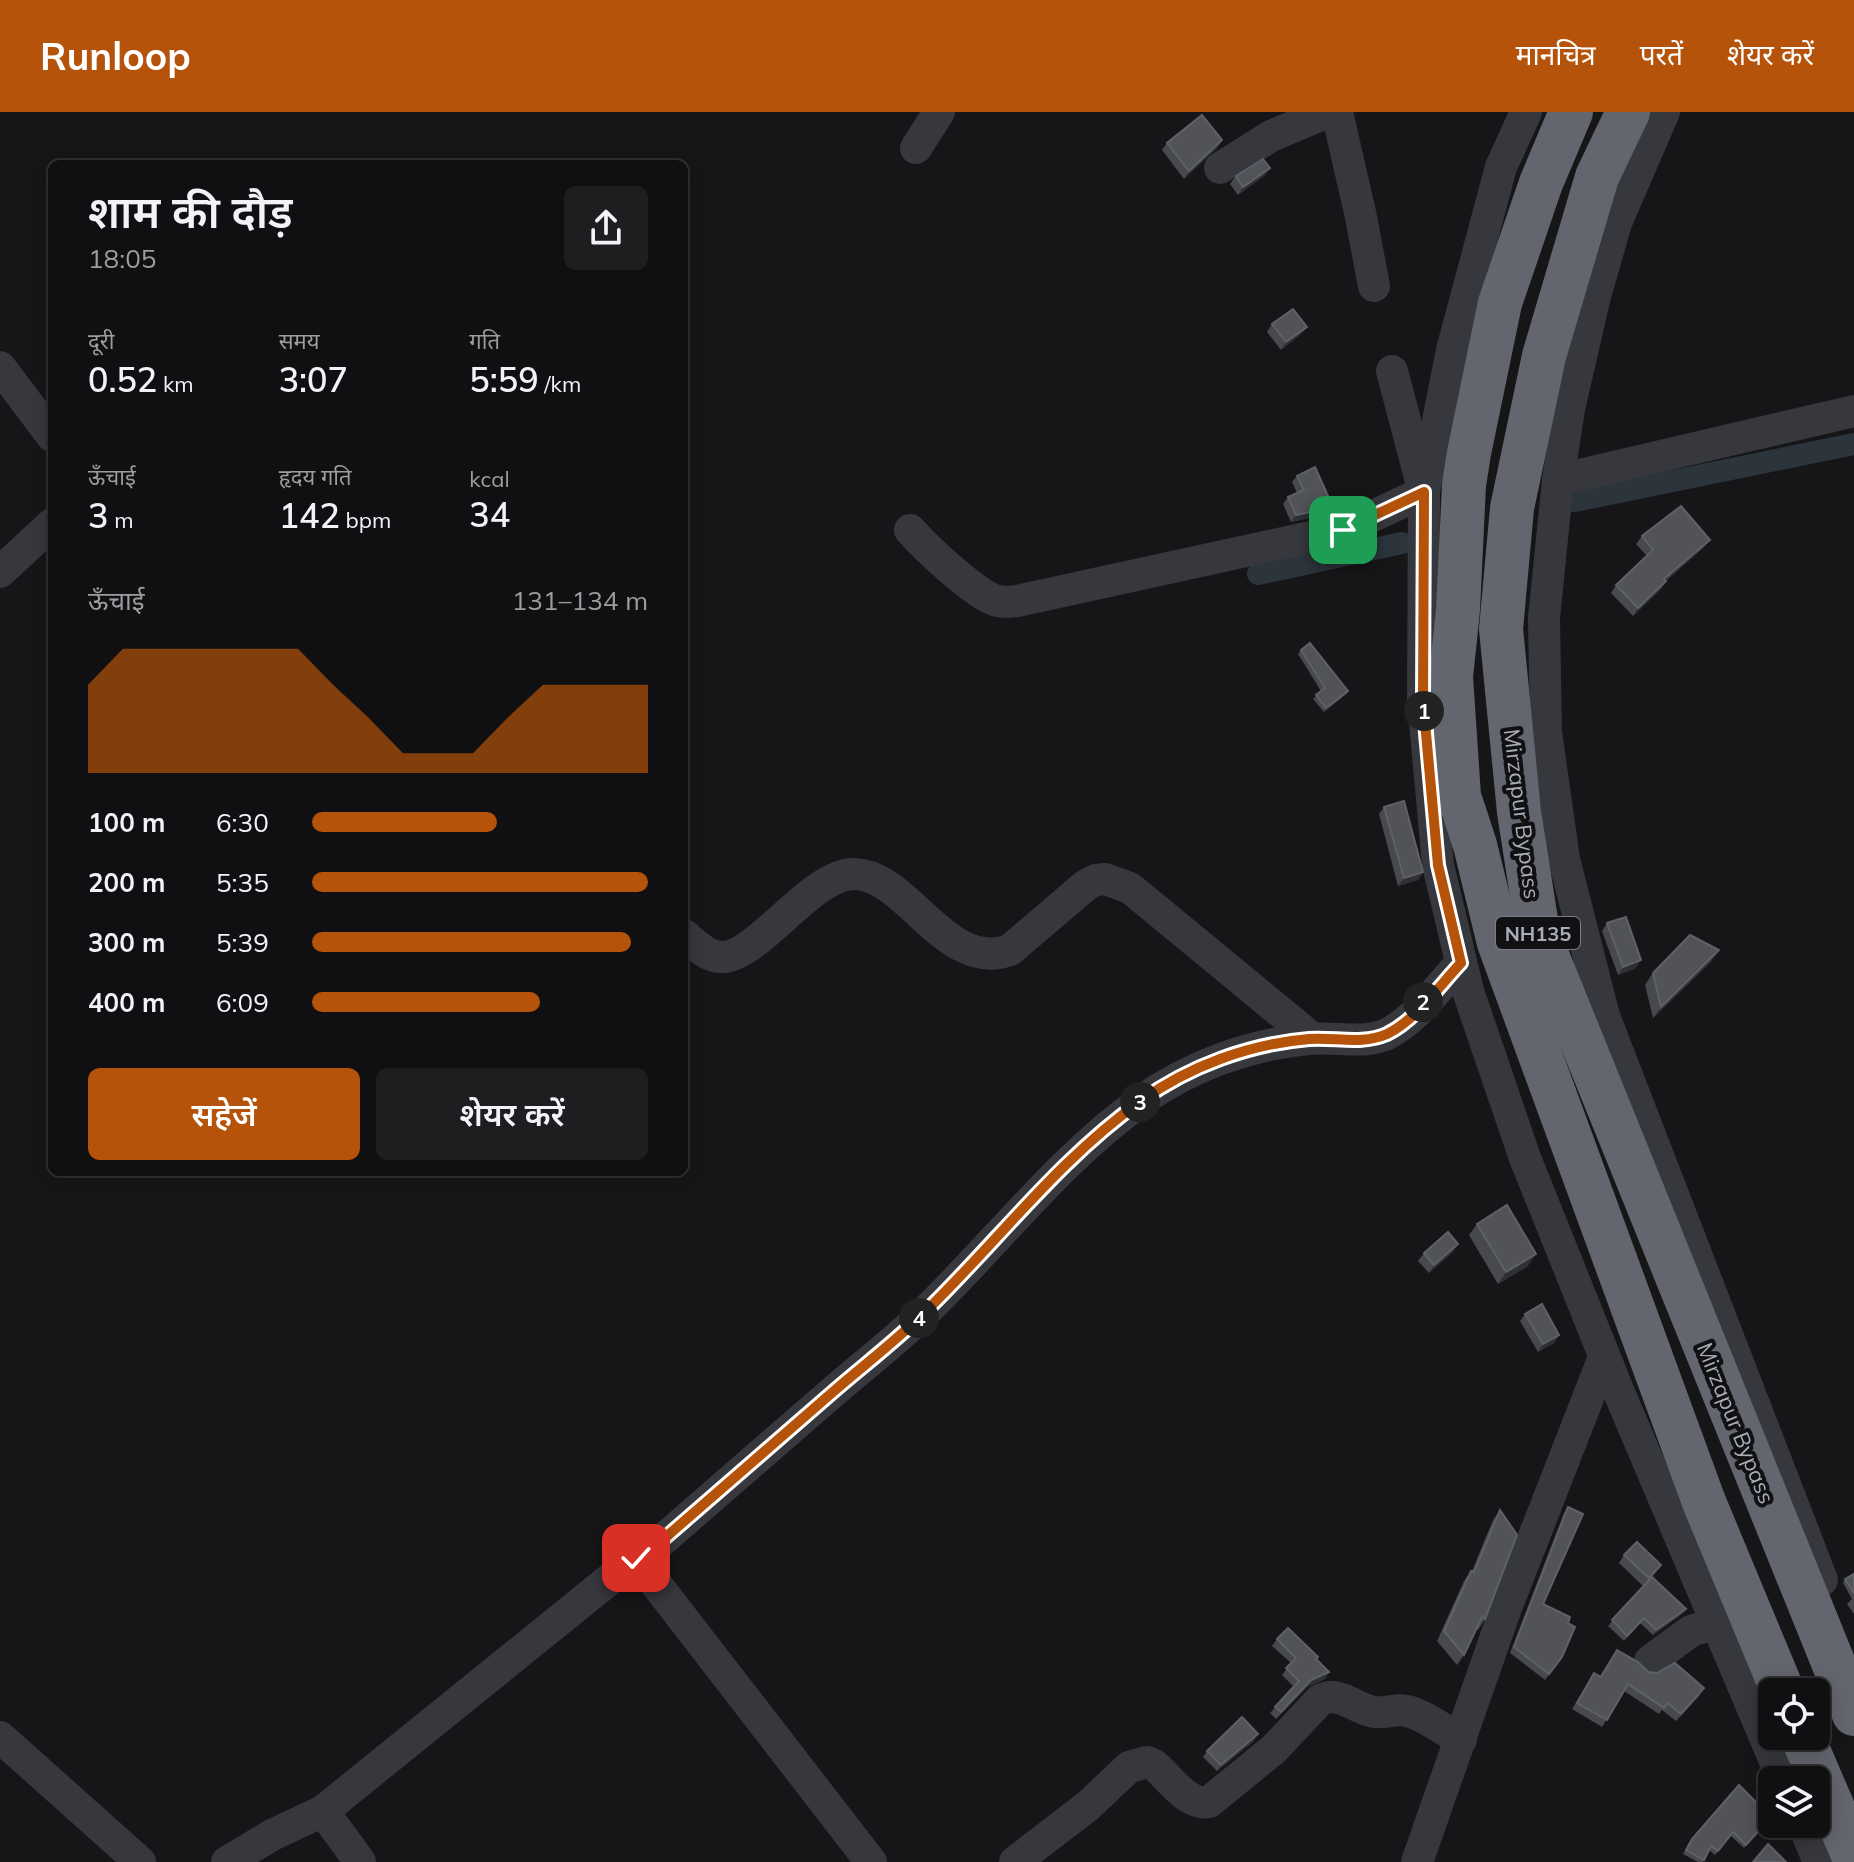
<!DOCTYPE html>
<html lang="hi">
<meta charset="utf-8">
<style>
body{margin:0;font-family:Mulish,"Noto Sans Devanagari",sans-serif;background:#1e1e20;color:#f1f3f6;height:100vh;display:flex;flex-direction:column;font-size:30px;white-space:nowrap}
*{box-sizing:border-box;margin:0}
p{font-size:26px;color:#9c9d9f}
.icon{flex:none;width:44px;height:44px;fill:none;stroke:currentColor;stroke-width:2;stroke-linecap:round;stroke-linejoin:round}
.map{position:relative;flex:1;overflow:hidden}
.drawer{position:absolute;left:48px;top:48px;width:640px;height:1016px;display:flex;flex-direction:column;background:#101012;border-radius:12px;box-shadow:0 4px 20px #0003,0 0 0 2px #303032}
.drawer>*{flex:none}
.fabs{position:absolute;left:1758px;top:1566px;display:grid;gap:16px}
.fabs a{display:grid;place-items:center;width:72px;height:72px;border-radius:12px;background:#101012;box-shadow:0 4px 20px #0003,0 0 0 2px #303032;font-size:40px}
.pin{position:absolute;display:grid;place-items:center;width:68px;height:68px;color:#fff;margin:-34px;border-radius:16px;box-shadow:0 4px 12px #0006}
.km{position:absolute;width:40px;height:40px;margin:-20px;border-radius:50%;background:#222;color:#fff;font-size:22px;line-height:40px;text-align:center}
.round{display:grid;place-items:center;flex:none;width:84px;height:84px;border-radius:12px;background:#1e1e20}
.headline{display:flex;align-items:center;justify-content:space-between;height:136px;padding:0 40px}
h1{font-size:44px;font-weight:600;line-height:60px}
.metrics{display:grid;grid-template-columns:repeat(3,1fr);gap:12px;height:136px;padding:8px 40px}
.metrics div{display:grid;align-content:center}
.metrics b{font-size:34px;font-weight:600}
.metrics small{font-size:22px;font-weight:400}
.metrics p{font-size:22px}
.chart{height:224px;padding:16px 40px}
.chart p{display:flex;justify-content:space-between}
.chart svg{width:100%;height:144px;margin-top:8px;fill:#b45309;opacity:.7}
.primary-button{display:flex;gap:16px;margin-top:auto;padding:16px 40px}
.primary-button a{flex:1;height:92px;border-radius:12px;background:#b45309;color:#fff;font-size:32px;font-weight:600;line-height:92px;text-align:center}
.primary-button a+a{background:#1e1e20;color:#f1f3f6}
ul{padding:0 40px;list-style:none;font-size:26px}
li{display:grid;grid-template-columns:128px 96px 1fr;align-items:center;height:60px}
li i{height:20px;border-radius:10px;background:#b45309}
header{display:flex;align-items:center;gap:48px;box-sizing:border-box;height:112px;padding:0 40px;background:#b45309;color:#fff}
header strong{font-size:38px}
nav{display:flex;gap:44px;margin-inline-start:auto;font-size:28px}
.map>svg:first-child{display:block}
</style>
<header>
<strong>Runloop</strong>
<nav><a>मानचित्र</a><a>परतें</a><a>शेयर करें</a></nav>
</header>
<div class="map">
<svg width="1854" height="1750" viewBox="0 0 1854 1750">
<rect width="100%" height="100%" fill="#161618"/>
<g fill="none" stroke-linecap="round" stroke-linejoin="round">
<g stroke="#2c353c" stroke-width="22">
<path d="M1575,389L1854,332"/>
<path d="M1258,462L1402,431"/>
</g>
<g stroke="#37383d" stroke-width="32">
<path d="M1337,0L1361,105L1374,174"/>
<path d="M1526,0L1501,55L1452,238L1424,380L1423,588L1438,753L1468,879L1525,1046L1618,1278L1783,1668"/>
<path d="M1664,0L1616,111L1595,184L1569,297L1558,368L1544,506L1546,620L1564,747L1604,904L1822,1468"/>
<path d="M916,36L939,0"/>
<path d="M1220,56L1271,24L1328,0"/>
<path d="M0,255L52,324"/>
<path d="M1392,259L1422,373"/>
<path d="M1558,368L1854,299"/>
<path d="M910,418C927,437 970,477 992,487C1000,491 1009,490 1017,489L1343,418L1424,380"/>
<path d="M0,460L52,412"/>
<path d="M684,823C695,832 706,844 720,845C756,848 810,763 853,762C907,761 946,862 1010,838L1086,773L1096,768L1105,767L1130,776L1312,926"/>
<path d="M636,1446L871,1750"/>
<path d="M1650,1549L1691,1519L1717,1511"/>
<path d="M0,1625L140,1750"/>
<path d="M323,1699L360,1750"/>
<path d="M1803,1712L1819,1750"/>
<path d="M227,1750L272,1723L323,1699L636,1446L651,1438C712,1385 773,1332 834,1279C864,1253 897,1228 925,1200C997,1130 1060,1047 1141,989C1190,954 1250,932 1309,927C1335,924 1362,933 1387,922C1416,908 1439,874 1461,851"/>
<path d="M1015,1750L1089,1693L1129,1655L1147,1650L1154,1653C1170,1666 1187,1694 1209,1690L1274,1637L1320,1588C1340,1578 1355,1597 1374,1600C1387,1602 1398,1595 1411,1600C1429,1606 1445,1619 1461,1628"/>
<path d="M1417,1750L1506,1496L1604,1245"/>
</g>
<g stroke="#63666e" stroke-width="44">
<path d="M1571,0L1541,71L1500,191L1469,341L1464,373L1458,498L1451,565L1459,684L1475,733L1499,831L1704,1390L1783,1580"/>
<path d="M1628,0L1597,65L1544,244L1512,396L1501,517L1519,700L1538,821L1854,1602"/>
<path d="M1802,1624L1854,1745"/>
</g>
</g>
<g fill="#47494d">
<path d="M1222,28L1217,36L1184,67L1162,38L1167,31Z"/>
<path d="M1270,56L1264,64L1238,83L1230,72L1236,64Z"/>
<path d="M1272,212L1301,222L1281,238L1267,220Z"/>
<path d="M1297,364L1328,402L1291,410L1283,392L1288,385L1297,381L1292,370Z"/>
<path d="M1642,424L1704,435L1666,469L1661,477L1633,504L1611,481L1616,473L1647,444L1636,432Z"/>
<path d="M1301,538L1345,583L1324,600L1313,587L1321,579L1298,542Z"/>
<path d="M1384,695L1423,760L1418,768L1398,774L1379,702Z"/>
<path d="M1607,811L1636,856L1618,863L1602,819Z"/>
<path d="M1711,850L1653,906L1645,873L1653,861Z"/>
<path d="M1477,1112L1528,1154L1498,1172L1469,1123Z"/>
<path d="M1453,1140L1429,1161L1418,1149L1424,1141Z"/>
<path d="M1525,1202L1559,1223L1554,1231L1538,1240L1520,1209Z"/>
<path d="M1568,1395L1543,1492L1568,1511L1562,1545L1545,1568L1510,1541L1564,1401Z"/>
<path d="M1500,1398L1485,1507L1478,1518L1477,1516L1464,1543L1457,1553L1437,1529L1464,1469L1471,1459H1472L1493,1408Z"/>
<path d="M1624,1443L1661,1453L1652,1465L1682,1502L1653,1523L1640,1511L1624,1529L1608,1514L1643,1474L1619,1451Z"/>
<path d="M1854,1462V1502L1847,1492L1852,1487L1843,1471L1845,1467Z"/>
<path d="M1277,1527L1316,1547L1329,1560L1325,1567L1307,1575L1276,1607L1270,1601L1294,1575L1282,1563L1291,1551L1272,1534Z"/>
<path d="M1617,1538L1648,1560L1700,1583L1676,1609L1662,1598L1659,1602L1624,1579L1602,1615L1572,1597L1594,1561L1600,1564Z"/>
<path d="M1254,1629L1217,1659L1203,1645L1207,1639Z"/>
<path d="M1768,1709L1744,1736L1731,1724L1715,1743L1709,1738L1703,1750H1698L1683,1742L1689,1731Z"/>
</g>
<g fill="#2f3033">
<path d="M1222,28L1217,36L1184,67L1189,59Z"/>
<path d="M1270,56L1264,64L1238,83L1243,75Z"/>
<path d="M1307,215L1301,222L1281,238L1286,230Z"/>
<path d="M1333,395L1328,402L1291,410L1296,403Z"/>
<path d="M1710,428L1704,435L1659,475L1664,467Z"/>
<path d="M1666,469L1661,477L1633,504L1638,496Z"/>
<path d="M1348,579L1345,583L1324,600L1326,596Z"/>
<path d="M1423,760L1418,768L1398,774L1404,766Z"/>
<path d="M1719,838L1711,850L1653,906L1661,895Z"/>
<path d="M1641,848L1636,856L1618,863L1623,855Z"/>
<path d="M1458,1132L1453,1140L1429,1161L1434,1153Z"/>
<path d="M1536,1142L1528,1154L1498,1172L1506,1160Z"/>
<path d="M1559,1223L1554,1231L1538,1240L1543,1232Z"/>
<path d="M1686,1497L1682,1502L1653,1523L1656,1518Z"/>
<path d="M1329,1560L1325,1567L1307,1575L1276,1607L1311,1568Z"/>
<path d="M1258,1622L1254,1629L1217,1659L1221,1653Z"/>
</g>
<g fill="#525359" stroke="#5f6168" stroke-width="2">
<path d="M1202,3L1222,28L1189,59L1167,31Z"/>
<path d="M1263,47L1270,56L1243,75L1236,64Z"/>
<path d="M1293,197L1307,215L1286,230L1272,212Z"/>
<path d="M1315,355L1333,395L1296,403L1288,385L1304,378L1297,364Z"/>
<path d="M1681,394L1710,428L1664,467L1666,469L1638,496L1616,473L1653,438L1642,424Z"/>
<path d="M1310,531L1348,579L1326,596L1316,583L1325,576L1301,538Z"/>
<path d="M1404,689L1423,760L1404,766L1384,695Z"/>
<path d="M1626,805L1641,848L1623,855L1607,811Z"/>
<path d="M1690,823L1719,838L1661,895L1653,861Z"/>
<path d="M1507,1093L1536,1142L1506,1160L1477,1112Z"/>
<path d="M1448,1120L1458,1132L1434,1153L1424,1141Z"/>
<path d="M1542,1192L1559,1223L1543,1232L1525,1202Z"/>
<path d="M1568,1395L1583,1402L1543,1492L1570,1505L1568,1511L1575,1515L1562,1545L1549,1562L1514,1535Z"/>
<path d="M1500,1398L1517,1423L1485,1507L1482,1505L1464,1543L1444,1519L1471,1459L1474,1460Z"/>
<path d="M1637,1430L1661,1453L1649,1466L1624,1443Z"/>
<path d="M1854,1462V1481L1845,1467Z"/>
<path d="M1652,1465L1686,1497L1656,1518L1644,1506L1627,1524L1612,1508Z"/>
<path d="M1288,1516L1318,1545L1316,1547L1329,1560L1311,1568L1281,1600L1275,1595L1299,1569L1286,1556L1296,1546L1277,1527Z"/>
<path d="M1617,1538L1638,1550L1648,1560L1657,1561L1675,1551L1704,1576L1681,1602L1667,1591L1664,1596L1628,1572L1607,1608L1577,1591L1594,1561L1601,1565Z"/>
<path d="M1242,1605L1258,1622L1221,1653L1207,1639Z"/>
<path d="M1739,1673L1771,1705L1746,1733L1733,1720L1718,1739L1711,1734L1704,1748L1686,1738L1692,1727Z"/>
<path d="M1768,1732L1786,1750H1753Z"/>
</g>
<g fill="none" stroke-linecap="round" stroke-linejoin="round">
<g stroke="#fff" stroke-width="16">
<path id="route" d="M636,1446L651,1438C712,1385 773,1332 834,1279C864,1253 897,1228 925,1200C997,1130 1059,1047 1141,989C1189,954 1250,932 1309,927C1335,925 1362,933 1387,922C1416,908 1439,874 1461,851L1438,753L1423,588L1424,380L1343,418"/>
</g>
<use href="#route" stroke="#b45309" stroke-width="10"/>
</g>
<g text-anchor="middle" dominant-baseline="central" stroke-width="8" stroke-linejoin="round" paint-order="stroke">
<rect fill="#111113" stroke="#7b7e86" stroke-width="2" x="1496" y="805" width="84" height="32" rx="6"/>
<g font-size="20" font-weight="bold" fill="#a8adb8">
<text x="1538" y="821">NH135</text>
</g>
<g font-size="22" fill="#a8adb8" stroke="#111113">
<text transform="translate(1522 702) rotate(83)">Mirzapur Bypass</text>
<text transform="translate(1736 1311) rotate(68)">Mirzapur Bypass</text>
</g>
</g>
</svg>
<div class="fabs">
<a><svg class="icon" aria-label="locate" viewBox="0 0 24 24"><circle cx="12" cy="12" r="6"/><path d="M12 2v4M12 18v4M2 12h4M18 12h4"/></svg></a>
<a><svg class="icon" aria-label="layers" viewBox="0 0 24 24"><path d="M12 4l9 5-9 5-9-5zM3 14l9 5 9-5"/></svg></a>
</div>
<div class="pin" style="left:1343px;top:418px;background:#1e9e55"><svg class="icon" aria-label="arrive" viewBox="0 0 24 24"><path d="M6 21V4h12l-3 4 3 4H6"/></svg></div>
<div class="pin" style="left:636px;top:1446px;background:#d93025"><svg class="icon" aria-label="check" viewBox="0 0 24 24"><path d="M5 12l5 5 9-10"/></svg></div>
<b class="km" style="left:1424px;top:599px">1</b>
<b class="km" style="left:1423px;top:890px">2</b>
<b class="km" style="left:1140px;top:990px">3</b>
<b class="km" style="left:919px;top:1206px">4</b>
<section class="drawer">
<div class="headline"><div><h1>शाम की दौड़</h1><p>18:05</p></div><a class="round"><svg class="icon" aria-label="share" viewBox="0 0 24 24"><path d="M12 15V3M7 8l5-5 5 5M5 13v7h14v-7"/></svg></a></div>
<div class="metrics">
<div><p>दूरी</p><b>0.52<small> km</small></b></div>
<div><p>समय</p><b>3:07</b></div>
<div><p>गति</p><b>5:59<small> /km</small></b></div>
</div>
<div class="metrics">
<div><p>ऊँचाई</p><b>3<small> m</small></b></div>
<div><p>हृदय गति</p><b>142<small> bpm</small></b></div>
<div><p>kcal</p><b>34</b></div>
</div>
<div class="chart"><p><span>ऊँचाई</span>131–134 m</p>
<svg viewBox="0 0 160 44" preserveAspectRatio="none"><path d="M0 44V17L10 6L20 6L30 6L40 6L50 6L60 6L70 17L80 27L90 38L100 38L110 38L120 27L130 17L140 17L150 17L160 17V44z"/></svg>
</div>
<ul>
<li><b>100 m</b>6:30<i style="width:55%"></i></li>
<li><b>200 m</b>5:35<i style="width:100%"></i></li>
<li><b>300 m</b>5:39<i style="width:95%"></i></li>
<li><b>400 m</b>6:09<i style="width:68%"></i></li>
</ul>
<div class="primary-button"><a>सहेजें</a><a>शेयर करें</a></div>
</section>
</div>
